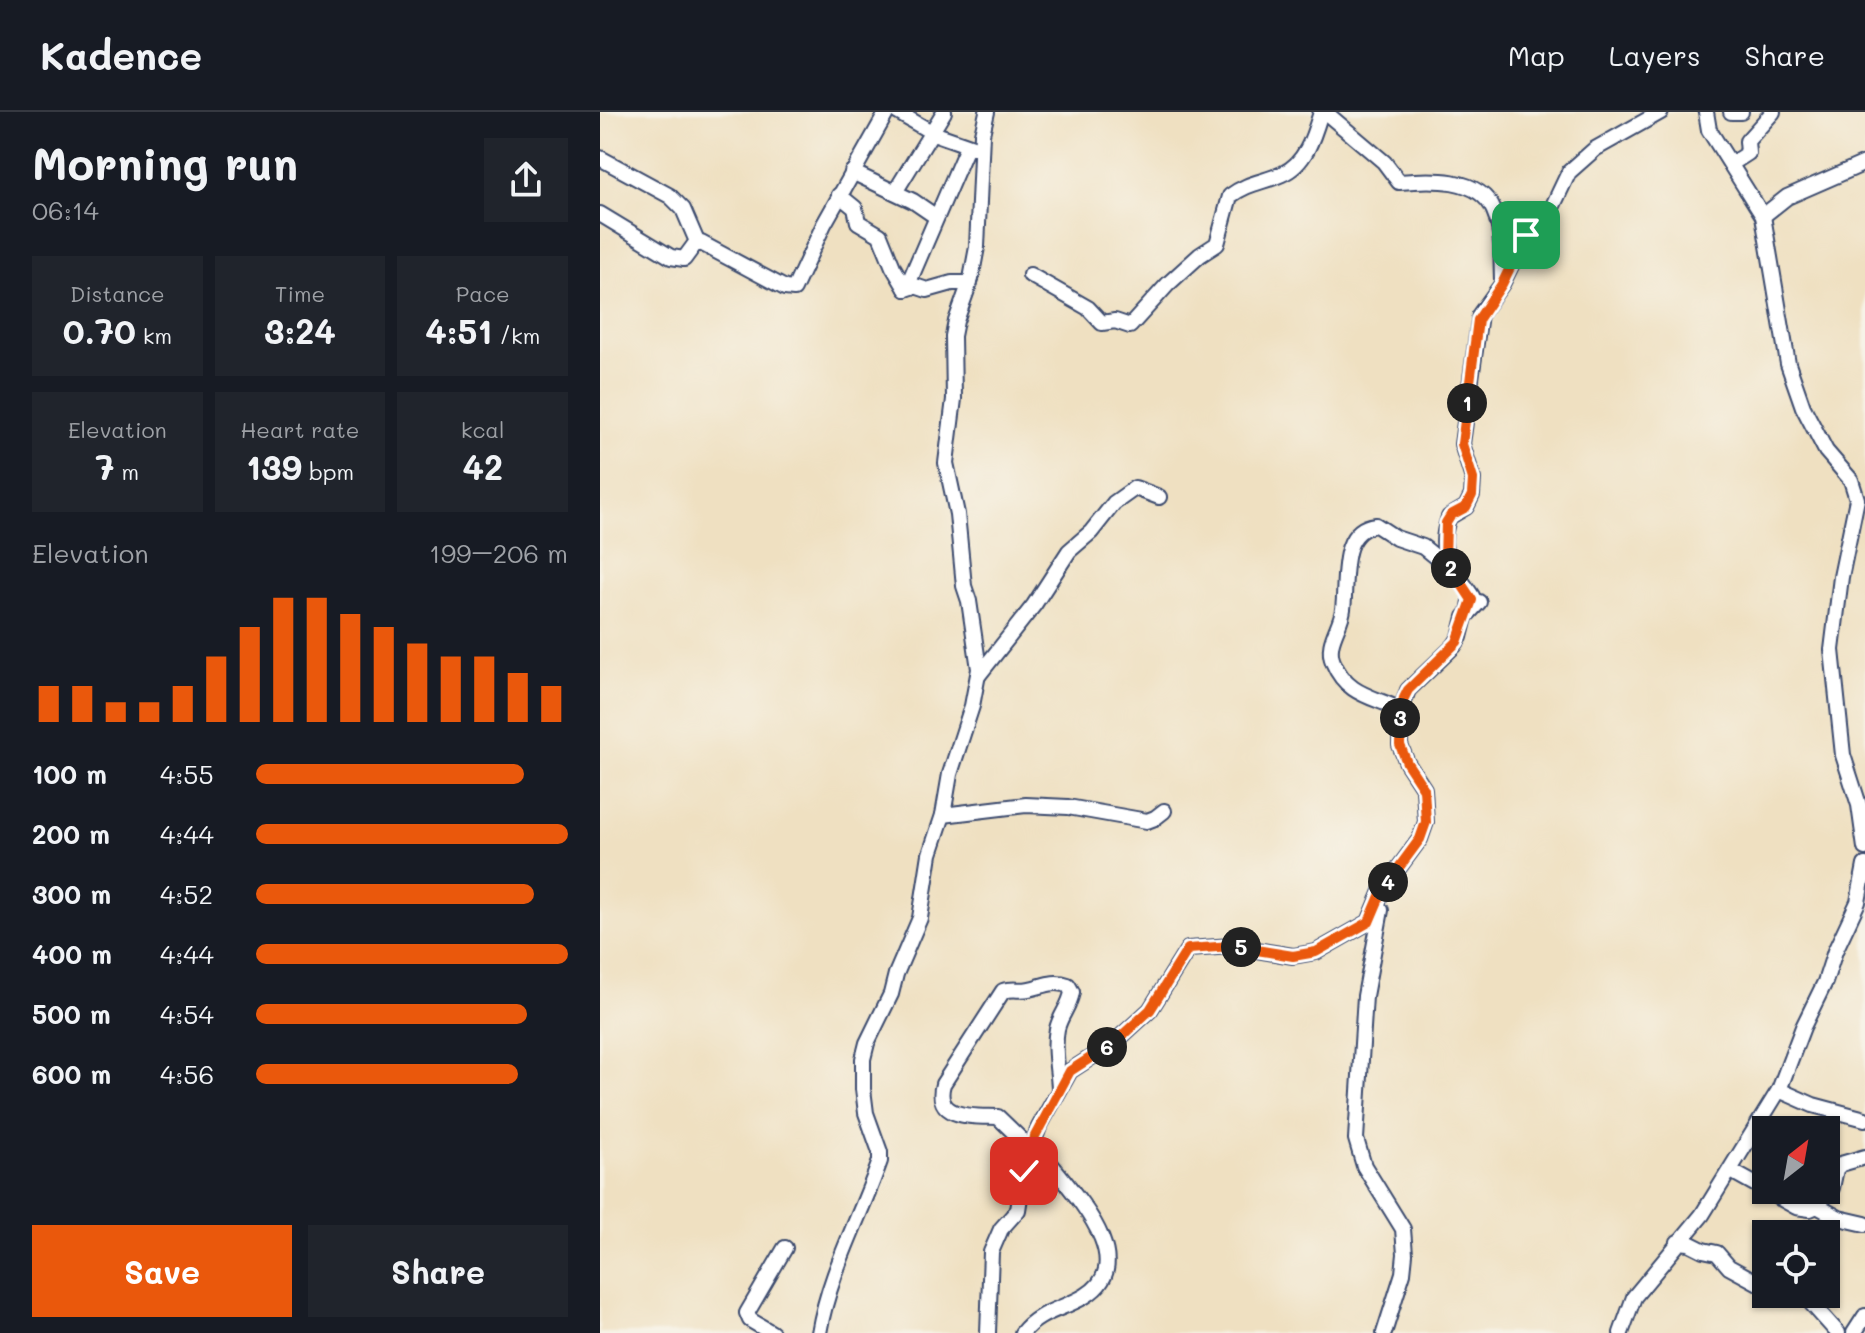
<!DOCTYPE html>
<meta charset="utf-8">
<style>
body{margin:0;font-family:Mali,sans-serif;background:#20242c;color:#f1f3f6;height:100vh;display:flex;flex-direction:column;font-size:30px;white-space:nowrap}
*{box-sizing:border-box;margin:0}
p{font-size:26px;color:#9ea1a6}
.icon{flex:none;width:44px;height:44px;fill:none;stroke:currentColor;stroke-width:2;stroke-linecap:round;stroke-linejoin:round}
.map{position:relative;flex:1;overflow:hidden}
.details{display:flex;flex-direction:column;background:#171b24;width:600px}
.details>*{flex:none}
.needle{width:52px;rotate:31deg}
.buttons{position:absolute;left:1152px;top:1004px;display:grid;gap:16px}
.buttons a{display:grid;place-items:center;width:88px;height:88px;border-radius:0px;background:#171b24;box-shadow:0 2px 6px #0004;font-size:40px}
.pin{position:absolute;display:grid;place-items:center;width:68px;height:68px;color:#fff;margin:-34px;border-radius:16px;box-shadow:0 4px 12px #0006}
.km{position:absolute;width:40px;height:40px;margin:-20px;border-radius:50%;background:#222;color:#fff;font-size:22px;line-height:40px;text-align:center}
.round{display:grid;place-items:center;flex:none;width:84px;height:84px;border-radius:0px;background:#20242c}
.headline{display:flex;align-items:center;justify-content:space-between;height:136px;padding:0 32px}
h1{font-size:44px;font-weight:800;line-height:60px}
.stats{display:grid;grid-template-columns:repeat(3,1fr);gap:12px;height:136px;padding:8px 32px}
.stats div{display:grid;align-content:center;border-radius:0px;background:#20242c;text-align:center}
.stats b{font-size:34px;font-weight:800}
.stats small{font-size:22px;font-weight:400}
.stats p{font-size:22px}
.chart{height:224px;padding:16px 32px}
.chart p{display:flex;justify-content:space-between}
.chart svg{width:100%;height:144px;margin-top:8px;stroke:#ea580c;stroke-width:6}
.button{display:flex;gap:16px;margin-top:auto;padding:16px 32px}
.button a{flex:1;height:92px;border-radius:0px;background:#ea580c;color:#fff;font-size:32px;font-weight:800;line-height:92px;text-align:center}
.button a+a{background:#20242c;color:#f1f3f6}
ul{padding:0 32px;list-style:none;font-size:26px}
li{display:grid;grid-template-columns:128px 96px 1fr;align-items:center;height:60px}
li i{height:20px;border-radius:10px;background:#ea580c}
header{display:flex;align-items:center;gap:48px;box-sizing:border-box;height:112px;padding:0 40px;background:#171b24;border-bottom:2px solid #363941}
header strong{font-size:38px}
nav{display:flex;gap:44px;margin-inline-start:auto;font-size:28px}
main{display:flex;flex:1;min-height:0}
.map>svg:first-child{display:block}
</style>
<header>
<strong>Kadence</strong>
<nav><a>Map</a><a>Layers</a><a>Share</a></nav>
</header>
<main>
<section class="details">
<div class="headline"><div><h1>Morning run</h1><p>06:14</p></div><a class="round"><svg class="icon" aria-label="share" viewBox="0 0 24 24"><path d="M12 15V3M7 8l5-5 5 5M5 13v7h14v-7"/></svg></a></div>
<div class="stats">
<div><p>Distance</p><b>0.70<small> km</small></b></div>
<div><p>Time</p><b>3:24</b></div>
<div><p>Pace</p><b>4:51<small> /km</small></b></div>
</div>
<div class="stats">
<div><p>Elevation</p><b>7<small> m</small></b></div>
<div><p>Heart rate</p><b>139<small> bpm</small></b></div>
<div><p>kcal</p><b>42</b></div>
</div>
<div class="chart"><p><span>Elevation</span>199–206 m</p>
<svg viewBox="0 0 160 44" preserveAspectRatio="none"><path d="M5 44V33M15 44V33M25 44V38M35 44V38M45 44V33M55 44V24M65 44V15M75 44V6M85 44V6M95 44V11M105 44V15M115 44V20M125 44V24M135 44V24M145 44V29M155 44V33"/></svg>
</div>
<ul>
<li><b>100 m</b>4:55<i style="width:86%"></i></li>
<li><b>200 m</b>4:44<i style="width:100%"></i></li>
<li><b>300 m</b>4:52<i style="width:89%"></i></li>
<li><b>400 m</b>4:44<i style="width:100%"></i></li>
<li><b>500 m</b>4:54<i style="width:87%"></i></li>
<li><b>600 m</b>4:56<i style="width:84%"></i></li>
</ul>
<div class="button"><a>Save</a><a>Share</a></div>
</section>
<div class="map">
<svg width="1265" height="1221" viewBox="0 0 1265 1221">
<rect width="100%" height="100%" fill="#f7f3e8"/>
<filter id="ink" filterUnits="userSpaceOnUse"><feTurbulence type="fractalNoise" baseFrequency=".0125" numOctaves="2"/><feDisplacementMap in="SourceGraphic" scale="16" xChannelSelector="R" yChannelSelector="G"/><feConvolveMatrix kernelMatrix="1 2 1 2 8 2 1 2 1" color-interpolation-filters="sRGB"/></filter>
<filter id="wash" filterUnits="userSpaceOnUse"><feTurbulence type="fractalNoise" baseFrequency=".006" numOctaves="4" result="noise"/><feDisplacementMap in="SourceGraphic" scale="32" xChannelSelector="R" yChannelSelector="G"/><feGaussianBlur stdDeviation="1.8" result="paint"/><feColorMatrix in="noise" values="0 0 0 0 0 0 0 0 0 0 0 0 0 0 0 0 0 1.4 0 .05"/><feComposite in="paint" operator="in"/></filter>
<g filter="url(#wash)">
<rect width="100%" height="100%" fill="#efe0c1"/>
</g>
<g filter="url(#ink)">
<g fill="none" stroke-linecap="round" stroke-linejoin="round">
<g stroke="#3b4a6d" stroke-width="18">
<g id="minor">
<path d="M297,0L333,21L376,36"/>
<path d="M725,0L784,50L799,70C829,67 880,64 894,99C903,120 901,145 902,167"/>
<path d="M1106,0L1109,18L1163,104L1188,252L1203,295L1226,339L1251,368L1257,387L1241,465L1232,538L1243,643L1259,693L1265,736"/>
<path d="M1131,0H1141"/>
<path d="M0,46L70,84L83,97L98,132"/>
<path d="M1131,52L1148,41L1147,29L1173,0"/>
<path d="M252,60L313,89L335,104"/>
<path d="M295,80L344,0"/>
<path d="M239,83L255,96L258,110L280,123L293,155L306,177L315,174L327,178L352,171H370"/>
<path d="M0,102L71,145L84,147L95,132L101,131L185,176L194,177L224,112L287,0"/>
<path d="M1163,104L1187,85L1265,51"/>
<path d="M430,163L488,196L502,211L515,209L530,214L568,172L600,143L617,132L630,84C649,70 662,71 682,62C706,52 714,23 721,0"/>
<path d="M306,177L367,35"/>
<path d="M869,500L872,484C853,455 835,443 849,405L866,395L872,383L873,367L862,332L880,202L902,172L926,123L950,100L969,60L995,37L1061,0"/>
<path d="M378,564L434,493L469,439L491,420L514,391L535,376L559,385"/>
<path d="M801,598C773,584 747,584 733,550C725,531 741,515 743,497C747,470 738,417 776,413L796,426L823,435L849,456"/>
<path d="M343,703L426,693L468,695L547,709L555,706L564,699"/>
<path d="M781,798L765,884L756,1027L764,1054L803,1117L805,1142L803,1161L784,1221"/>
<path d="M1179,978L1213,993L1265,1007"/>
<path d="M440,1039L428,1034L398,1005C375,1004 333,1008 343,972L403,879C412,876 420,879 429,877C444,874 452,868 468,873L472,880C470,894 460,903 457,917C453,936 458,957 459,976"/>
<path d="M1131,1059L1196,1095L1210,1097L1217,1094L1232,1076L1236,1057L1241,1052L1265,1045"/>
<path d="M1217,1094L1239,1106L1265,1112"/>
<path d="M1078,1130L1089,1131L1103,1138L1117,1141L1129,1155L1166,1175"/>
<path d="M1203,1182L1238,1221"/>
<path d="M172,1221L150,1208L147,1201L185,1136"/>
<path d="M219,1221C229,1161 260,1106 280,1049V1040L266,1001L263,977V947L267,931L291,882L296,862L320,806L330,742L343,703L350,662L372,594L379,557L369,489L364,474L357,402L346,351L354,287L353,224L356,209L371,167L377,135L382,22L387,0"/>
<path d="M388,1221L391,1140L401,1117L418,1098L428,1034"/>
<path d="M422,1221C439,1199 462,1198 485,1184C548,1146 456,1066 434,1029L439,1015L470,959L515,930L550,898L588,837L632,834L693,844L716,840L769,810L783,777L820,727L826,710L824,677L807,651L800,633L801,598L808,578L854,534L860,525L865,505L879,490"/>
<path d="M1021,1221L1034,1185L1102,1103L1179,978L1203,915L1225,870L1235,839L1258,790L1265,753"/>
<path d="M1254,1221L1265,1204"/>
</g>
</g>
<use href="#minor" stroke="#fff" stroke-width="14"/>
</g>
</g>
<g fill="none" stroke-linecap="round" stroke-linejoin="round" filter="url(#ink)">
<g stroke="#fff" stroke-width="16">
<path id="route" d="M424,1059L428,1034L440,1039L434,1031L435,1024L470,959L515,930L550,898L588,837L632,834L693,844L716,840L769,810L783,777L820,727L826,710L824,677L807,651L800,633L801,598L804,586L808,578L857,530L872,488L845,447L846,411L851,403L866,395L872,383L873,367L862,332L878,208L902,172L926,123"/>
</g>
<use href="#route" stroke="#ea580c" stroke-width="10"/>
</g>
</svg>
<div class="buttons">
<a><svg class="needle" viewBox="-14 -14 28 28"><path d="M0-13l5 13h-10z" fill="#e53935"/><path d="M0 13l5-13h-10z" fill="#9ea1a6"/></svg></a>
<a><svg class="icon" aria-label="locate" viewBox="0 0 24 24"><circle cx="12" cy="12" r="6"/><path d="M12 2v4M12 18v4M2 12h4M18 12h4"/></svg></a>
</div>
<div class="pin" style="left:926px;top:123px;background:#1e9e55"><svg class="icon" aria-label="arrive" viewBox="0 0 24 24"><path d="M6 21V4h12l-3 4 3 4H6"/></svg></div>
<div class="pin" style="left:424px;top:1059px;background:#d93025"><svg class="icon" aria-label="check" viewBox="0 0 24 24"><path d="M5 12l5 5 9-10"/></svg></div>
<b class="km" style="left:867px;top:291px">1</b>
<b class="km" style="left:851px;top:456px">2</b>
<b class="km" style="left:800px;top:606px">3</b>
<b class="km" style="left:788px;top:770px">4</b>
<b class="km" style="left:641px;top:835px">5</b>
<b class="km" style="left:507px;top:935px">6</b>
</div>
</main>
